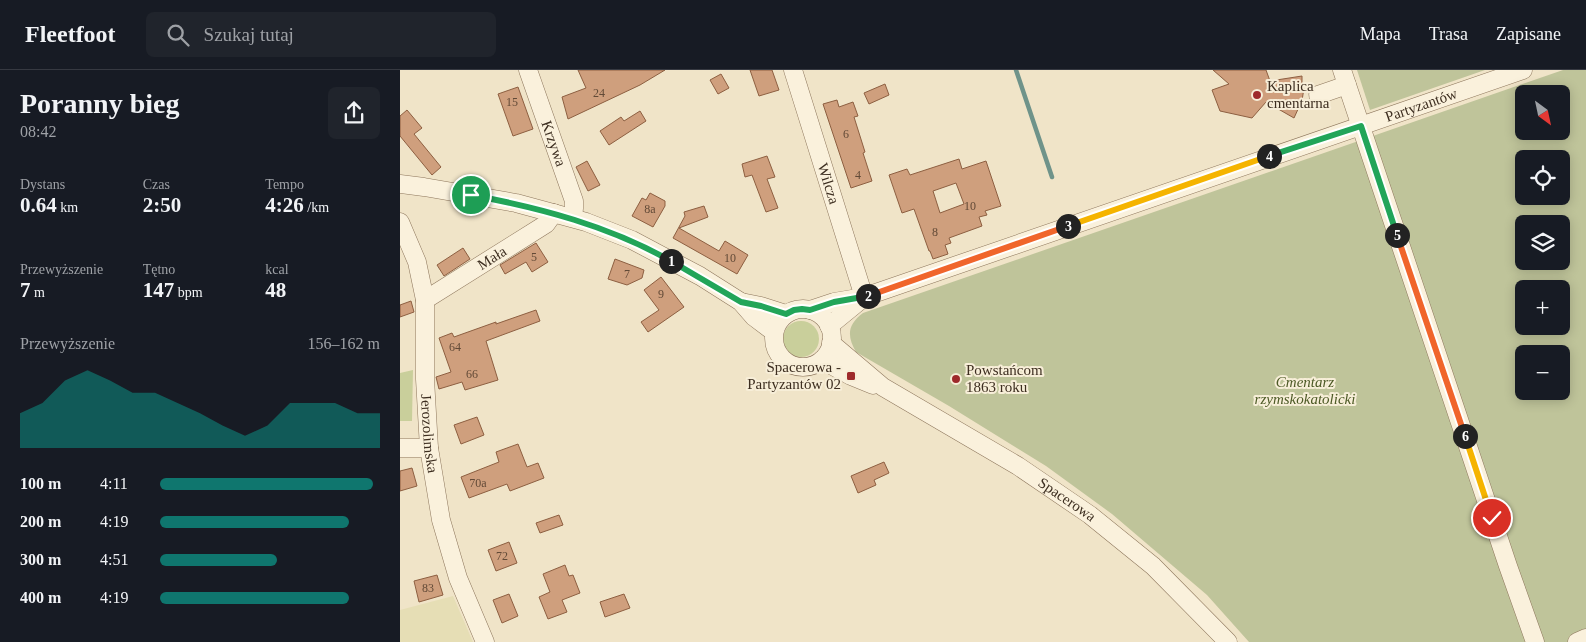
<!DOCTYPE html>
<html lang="pl">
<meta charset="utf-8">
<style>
body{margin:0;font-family:"Times New Roman",serif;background:#20242c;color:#f1f3f6;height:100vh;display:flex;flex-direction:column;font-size:19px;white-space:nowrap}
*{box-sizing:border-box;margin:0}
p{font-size:16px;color:#9ea1a6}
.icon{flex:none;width:28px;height:28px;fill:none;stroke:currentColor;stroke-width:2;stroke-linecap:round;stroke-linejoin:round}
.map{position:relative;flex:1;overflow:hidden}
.drawer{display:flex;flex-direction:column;background:#171b24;width:400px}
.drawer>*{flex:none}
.needle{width:32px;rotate:147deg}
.fabs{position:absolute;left:1115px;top:15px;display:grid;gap:10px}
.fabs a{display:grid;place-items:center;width:55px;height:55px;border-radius:8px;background:#171b24;box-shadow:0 2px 12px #0003;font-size:25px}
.pin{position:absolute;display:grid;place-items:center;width:42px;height:42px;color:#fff;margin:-21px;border:2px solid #fff;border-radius:50%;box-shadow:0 1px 5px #0007}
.km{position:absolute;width:25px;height:25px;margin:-12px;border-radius:50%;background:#222;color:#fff;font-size:14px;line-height:25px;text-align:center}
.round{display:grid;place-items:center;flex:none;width:52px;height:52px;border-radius:8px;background:#20242c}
.headline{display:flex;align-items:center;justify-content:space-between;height:85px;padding:0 20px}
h1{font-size:28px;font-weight:700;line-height:38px}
.stats{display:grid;grid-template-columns:repeat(3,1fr);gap:8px;height:85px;padding:5px 20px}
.stats div{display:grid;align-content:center}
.stats b{font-size:21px;font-weight:700}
.stats small{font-size:14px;font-weight:400}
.stats p{font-size:14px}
.chart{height:140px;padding:10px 20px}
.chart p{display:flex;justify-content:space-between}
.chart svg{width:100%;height:90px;margin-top:5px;fill:#0f766e;opacity:.7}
ul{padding:0 20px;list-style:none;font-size:16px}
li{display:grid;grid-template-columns:80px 60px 1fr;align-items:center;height:38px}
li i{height:12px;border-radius:6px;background:#0f766e}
header{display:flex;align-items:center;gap:30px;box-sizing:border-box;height:70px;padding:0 25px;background:#171b24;border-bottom:1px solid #363941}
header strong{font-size:24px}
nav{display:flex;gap:28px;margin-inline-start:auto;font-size:18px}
.search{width:350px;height:45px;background:#20242c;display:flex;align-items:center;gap:12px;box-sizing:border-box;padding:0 18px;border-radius:8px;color:#9ea1a6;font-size:19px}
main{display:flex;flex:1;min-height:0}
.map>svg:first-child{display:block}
</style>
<header>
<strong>Fleetfoot</strong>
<div class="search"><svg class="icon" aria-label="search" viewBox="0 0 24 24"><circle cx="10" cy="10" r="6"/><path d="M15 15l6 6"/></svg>Szukaj tutaj</div>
<nav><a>Mapa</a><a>Trasa</a><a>Zapisane</a></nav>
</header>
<main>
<section class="drawer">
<div class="headline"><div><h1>Poranny bieg</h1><p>08:42</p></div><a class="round"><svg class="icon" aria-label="share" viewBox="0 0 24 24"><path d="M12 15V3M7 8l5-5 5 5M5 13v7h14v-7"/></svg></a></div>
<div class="stats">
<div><p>Dystans</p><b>0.64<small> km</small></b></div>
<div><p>Czas</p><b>2:50</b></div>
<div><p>Tempo</p><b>4:26<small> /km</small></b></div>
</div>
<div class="stats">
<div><p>Przewyższenie</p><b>7<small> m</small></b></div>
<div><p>Tętno</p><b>147<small> bpm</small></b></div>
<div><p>kcal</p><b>48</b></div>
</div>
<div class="chart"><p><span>Przewyższenie</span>156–162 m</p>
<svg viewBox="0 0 160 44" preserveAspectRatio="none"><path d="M0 44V27L10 22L20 11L30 6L40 11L50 17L60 17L70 22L80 27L90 33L100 38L110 33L120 22L130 22L140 22L150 27L160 27V44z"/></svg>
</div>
<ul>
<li><b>100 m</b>4:11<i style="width:97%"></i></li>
<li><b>200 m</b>4:19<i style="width:86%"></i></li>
<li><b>300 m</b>4:51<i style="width:53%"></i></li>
<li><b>400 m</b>4:19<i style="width:86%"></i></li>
</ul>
</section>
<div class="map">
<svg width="1186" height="572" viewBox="0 0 1186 572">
<rect width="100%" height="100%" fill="#f0e4c8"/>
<path fill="#e6deb5" d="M53,526L73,572H0V540Z"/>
<g fill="#c9cf9b">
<circle cx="401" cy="269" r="18"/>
<path d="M13,300L12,351H0V303Z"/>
</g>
<g fill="#bfc49a" fill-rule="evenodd">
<path d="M957,0H1085L970,40Z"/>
<path d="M1163,0H1186V572H849L807,525L712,444L646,396L549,336L456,282C447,266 447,255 463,243ZM1124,24H1161V61H1124ZM1124,89H1161V126H1124ZM1124,154H1161V191H1124ZM1124,219H1161V256H1124ZM1124,284H1161V321H1124Z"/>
</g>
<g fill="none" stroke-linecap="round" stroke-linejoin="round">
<path stroke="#6f938a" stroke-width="4.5" d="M616,0L652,107"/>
</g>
<g fill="#cf9f7d" stroke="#8d5f41" fill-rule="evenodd">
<path d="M178,0H265L240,15L168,49L162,27L186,18Z"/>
<path d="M350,0H372L379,20L359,26Z"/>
<path d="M813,0H866L870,11L902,6V18H904L901,37H899L894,48L866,32L852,48L820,41L812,20L829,14Z"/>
<path d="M321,4L329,18L318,24L310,10Z"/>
<path d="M485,14L489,25L469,34L464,23Z"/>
<path d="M118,17L133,59L113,66L98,24Z"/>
<path d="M437,30L439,37L453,32L458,46L454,47L465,82L463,83L472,111L451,118L423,34Z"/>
<path d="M7,40L22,58L14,64L41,97L32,105L0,66V46Z"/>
<path d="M240,41L246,51L209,75L200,61L221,47L224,51Z"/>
<path d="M367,86L375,107L367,109L378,138L366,142L352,105L345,107L342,94Z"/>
<path d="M559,89L562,99L586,91L601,136L585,141L587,145L579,147L582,156L549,168L551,173L545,175L548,184L533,189L530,181H529L514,139L502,143L489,105L507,99L510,105ZM556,113L564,134L540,143L533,121Z"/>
<path d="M187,91L200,115L188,121L176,97Z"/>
<path d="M250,123L265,131V136L253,157L232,146L242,128L246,130Z"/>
<path d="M304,136L308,147L279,158L319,181L325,171L348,185L337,204L273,168L285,146L284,142Z"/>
<path d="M136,173L148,192L132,202L126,192L105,204L100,195Z"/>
<path d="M63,178L70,189L44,206L37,195Z"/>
<path d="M215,189L244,200L242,208L227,215L208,209Z"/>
<path d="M261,207L284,237L248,262L241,252L259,240L244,220Z"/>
<path d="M11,231L14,242L0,247V235Z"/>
<path d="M136,240L140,251L86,271L98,310L65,320L62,312L39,319L36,307L51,302L39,268L52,263L54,267L96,252V254Z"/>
<path d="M77,347L84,365L61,374L54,355Z"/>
<path d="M118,374L127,397L138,393L144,408L110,421L107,414L69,428L61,407L99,392L96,382Z"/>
<path d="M484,392L489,403L474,410L476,415L458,423L451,406Z"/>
<path d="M12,398L17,416L0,421V401Z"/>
<path d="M159,445L163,455L140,463L136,453Z"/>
<path d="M109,472L117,493L96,501L88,480Z"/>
<path d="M165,495L169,506L173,505L180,523L162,530L167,542L148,549L139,527L150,522L143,504Z"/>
<path d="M37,505L43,525L19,532L14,511Z"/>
<path d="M109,524L118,546L102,553L93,530Z"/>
<path d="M224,524L230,538L205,547L200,532Z"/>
</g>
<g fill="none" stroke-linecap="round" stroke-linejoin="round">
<g stroke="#8d765c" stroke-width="19">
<g id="minor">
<path id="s1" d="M128,0L174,131V138L173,148"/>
<path id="s2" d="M393,0L464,227"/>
<path d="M942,0L1108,496L1135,572"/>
<path d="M918,25L947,15"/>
<path d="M0,114L24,117L116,133L186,152L232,170L300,206L341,232L354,247L374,262"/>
<path id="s3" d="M0,152L17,192L25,230V309L29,378L41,450L58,508L85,572"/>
<path id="s4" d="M25,230L146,154L154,143"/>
<path d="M341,232L361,236L386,244"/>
<circle cx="403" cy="268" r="29"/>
<path id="s5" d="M410,240L434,232L464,227L1123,0"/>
<path d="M429,256L462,229"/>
<path id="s6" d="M431,273L483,317L618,396L690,445L753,496L828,572"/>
<path d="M422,290L451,306L473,315"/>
<path d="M0,378H29"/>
<path d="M1177,572L1186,568"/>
</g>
</g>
<use href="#minor" stroke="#faf1dc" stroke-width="18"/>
</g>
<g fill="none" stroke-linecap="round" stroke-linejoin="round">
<g stroke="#fff" stroke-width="10">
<path id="split-1" d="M71,125C141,138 209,156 271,191"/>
</g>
<g stroke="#fff" stroke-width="10">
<path id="split-2" d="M271,191L341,232L361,236L386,244L394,240L402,239L410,240L434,232L468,226"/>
</g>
<g stroke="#fff" stroke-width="10">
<path id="split-3" d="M468,226L668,156"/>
</g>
<g stroke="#fff" stroke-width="10">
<path id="split-4" d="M668,156L869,86"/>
</g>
<g stroke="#fff" stroke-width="10">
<path id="split-5" d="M869,86L961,56L997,165"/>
</g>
<g stroke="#fff" stroke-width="10">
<path id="split-6" d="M997,165L1065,366"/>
</g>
<g stroke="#fff" stroke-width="10">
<path id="split-7" d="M1065,366L1092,448"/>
</g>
<use href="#split-1" stroke="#22a559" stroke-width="6"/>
<use href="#split-2" stroke="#22a559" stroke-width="6"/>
<use href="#split-3" stroke="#f0652b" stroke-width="6"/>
<use href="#split-4" stroke="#f5b400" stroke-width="6"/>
<use href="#split-5" stroke="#22a559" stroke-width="6"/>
<use href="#split-6" stroke="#f0652b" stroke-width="6"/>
<use href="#split-7" stroke="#f5b400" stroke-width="6"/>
</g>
<g fill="#9e2a2b" stroke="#f7eed8" stroke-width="2">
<circle cx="857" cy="25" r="5"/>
<rect x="446" y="301" width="10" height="10" rx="2.5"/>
<circle cx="556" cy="309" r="5"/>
</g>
<g text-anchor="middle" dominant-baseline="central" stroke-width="4" stroke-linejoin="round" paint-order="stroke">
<g font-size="12" fill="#624a37">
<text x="199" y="23">24</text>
<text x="112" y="32">15</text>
<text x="446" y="64">6</text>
<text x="458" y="105">4</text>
<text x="570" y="136">10</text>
<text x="250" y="139">8a</text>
<text x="535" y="162">8</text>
<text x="134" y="187">5</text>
<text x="330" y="188">10</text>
<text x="227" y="204">7</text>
<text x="261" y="224">9</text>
<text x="55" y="277">64</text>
<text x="72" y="304">66</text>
<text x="78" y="413">70a</text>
<text x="102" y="486">72</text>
<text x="28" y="518">83</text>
</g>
<g font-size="15" fill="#3d2e20" stroke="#f7eed8" text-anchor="start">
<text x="867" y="16">Kaplica<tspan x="867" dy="17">cmentarna</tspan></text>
<text x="441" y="297" text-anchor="end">Spacerowa -<tspan x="441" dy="17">Partyzantów 02</tspan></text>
<text x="566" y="300">Powstańcom<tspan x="566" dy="17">1863 roku</tspan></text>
</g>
<g font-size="15" fill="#3d2e20" stroke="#f7eed8">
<text stroke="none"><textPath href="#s5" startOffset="645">Partyzantów</textPath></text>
<text stroke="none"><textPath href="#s1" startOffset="78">Krzywa</textPath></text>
<text stroke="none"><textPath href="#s2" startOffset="119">Wilcza</textPath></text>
<text stroke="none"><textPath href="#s4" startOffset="79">Mała</textPath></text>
<text stroke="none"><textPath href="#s3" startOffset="216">Jerozolimska</textPath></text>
<text stroke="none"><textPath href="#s6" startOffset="284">Spacerowa</textPath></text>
</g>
<g font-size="15" font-style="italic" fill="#4d5a26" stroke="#f7eed8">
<text x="905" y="312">Cmentarz<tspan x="905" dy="17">rzymskokatolicki</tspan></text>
</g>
</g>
</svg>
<div class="fabs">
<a><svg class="needle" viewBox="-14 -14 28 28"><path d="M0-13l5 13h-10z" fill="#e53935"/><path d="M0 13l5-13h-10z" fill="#9ea1a6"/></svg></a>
<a><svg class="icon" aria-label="locate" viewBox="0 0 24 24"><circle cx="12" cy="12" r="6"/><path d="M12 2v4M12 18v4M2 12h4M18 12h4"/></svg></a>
<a><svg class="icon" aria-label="layers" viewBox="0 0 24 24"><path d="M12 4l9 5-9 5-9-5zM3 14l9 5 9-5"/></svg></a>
<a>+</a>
<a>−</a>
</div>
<div class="pin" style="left:71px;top:125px;background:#1e9e55"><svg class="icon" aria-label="arrive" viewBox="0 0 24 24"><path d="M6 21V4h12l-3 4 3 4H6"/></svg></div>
<div class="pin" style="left:1092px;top:448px;background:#d93025"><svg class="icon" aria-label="check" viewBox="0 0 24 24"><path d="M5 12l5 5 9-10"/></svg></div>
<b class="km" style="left:271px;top:191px">1</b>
<b class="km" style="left:468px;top:226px">2</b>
<b class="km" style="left:668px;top:156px">3</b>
<b class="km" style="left:869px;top:86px">4</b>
<b class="km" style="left:997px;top:165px">5</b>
<b class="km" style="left:1065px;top:366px">6</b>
</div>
</main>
